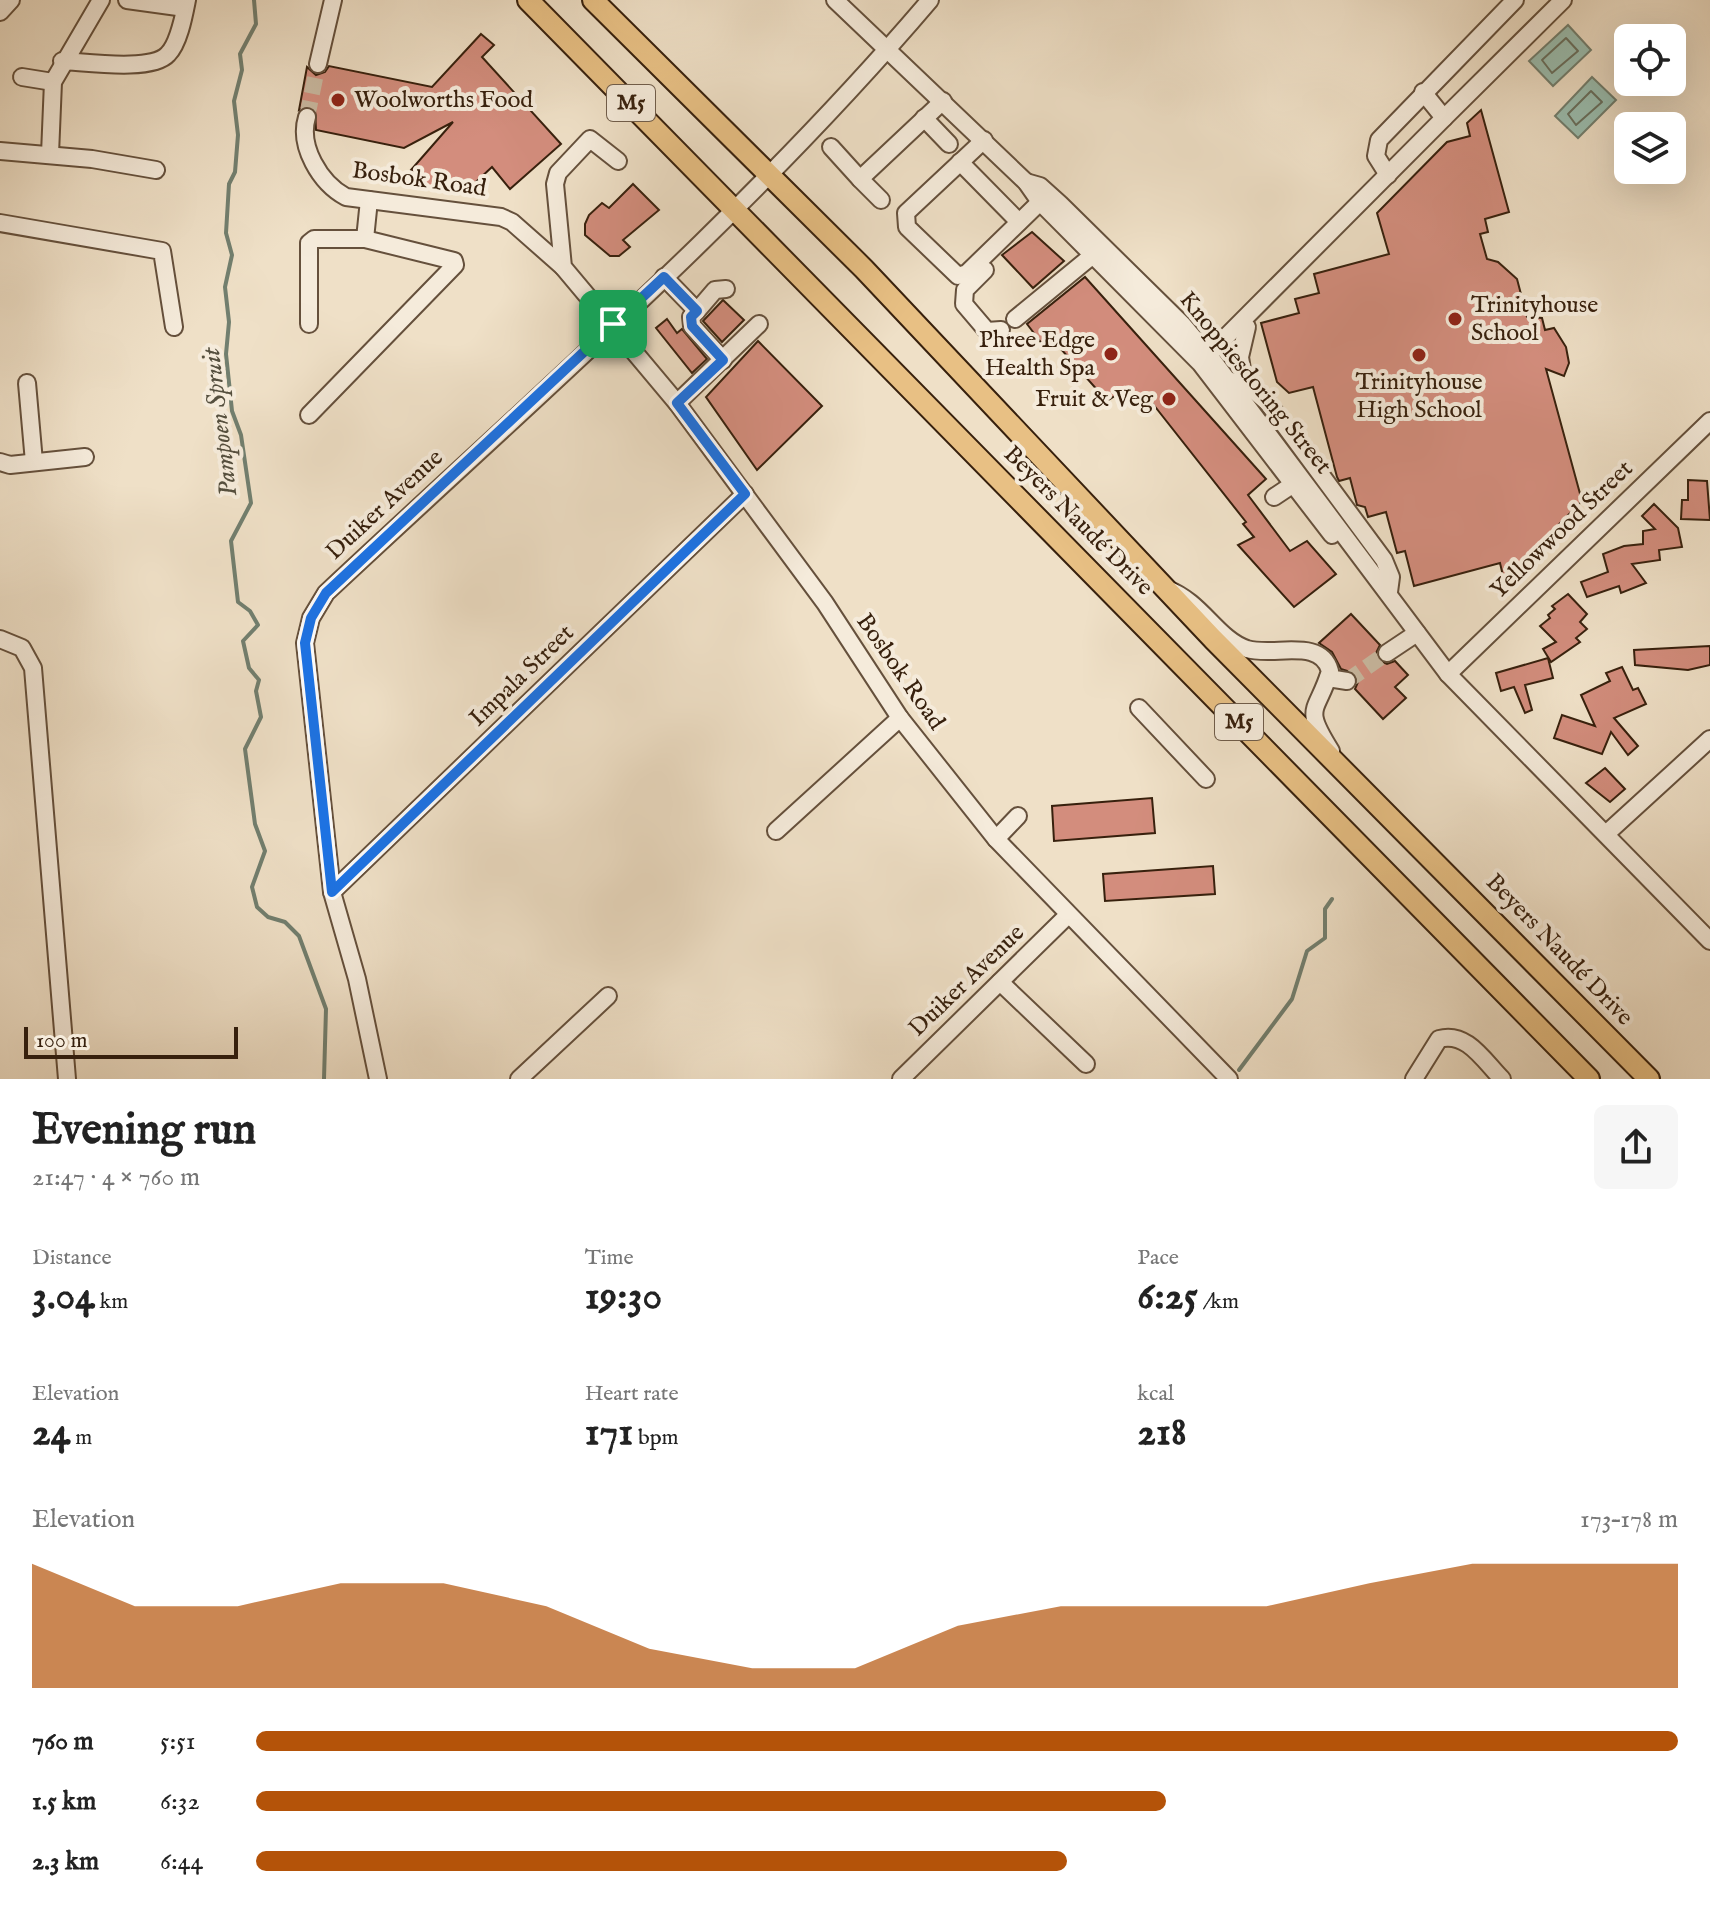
<!DOCTYPE html>
<meta charset="utf-8">
<style>
body{margin:0;font-family:"IM FELL English",serif;background:#f6f6f6;color:#222;height:100vh;display:flex;flex-direction:column;font-size:30px;white-space:nowrap}
*{box-sizing:border-box;margin:0}
p{font-size:26px;color:#767676}
.icon{flex:none;width:44px;height:44px;fill:none;stroke:currentColor;stroke-width:2;stroke-linecap:round;stroke-linejoin:round}
.map{position:relative;height:1079px;overflow:hidden}
.drawer{display:flex;flex-direction:column;background:#fff;flex:1}
.drawer>*{flex:none}
.tools{position:absolute;left:1614px;top:24px;display:grid;gap:16px}
.tools a{display:grid;place-items:center;width:72px;height:72px;border-radius:12px;background:#fff;box-shadow:0 8px 32px #0002;font-size:40px}
.scale{position:absolute;left:24px;bottom:20px;width:214px;box-sizing:border-box;padding-left:8px;border:4px solid #37200d;border-top:0;font-size:22px;line-height:28px;white-space:nowrap;color:#37200d;-webkit-text-stroke:6px #f5ebdb;paint-order:stroke}
.pin{position:absolute;display:grid;place-items:center;width:68px;height:68px;color:#fff;margin:-34px;border-radius:16px;box-shadow:0 4px 12px #0006}
.round{display:grid;place-items:center;flex:none;width:84px;height:84px;border-radius:12px;background:#f6f6f6}
.overview{display:flex;align-items:center;justify-content:space-between;height:136px;padding:0 32px}
h1{font-size:44px;font-weight:800;line-height:60px}
.stats{display:grid;grid-template-columns:repeat(3,1fr);gap:12px;height:136px;padding:8px 32px}
.stats div{display:grid;align-content:center}
.stats b{font-size:40px;font-weight:800}
.stats small{font-size:22px;font-weight:400}
.stats p{font-size:22px}
.chart{height:224px;padding:16px 32px}
.chart p{display:flex;justify-content:space-between}
.chart svg{width:100%;height:144px;margin-top:8px;fill:#b45309;opacity:.7}
ul{padding:0 32px;list-style:none;font-size:26px}
li{display:grid;grid-template-columns:128px 96px 1fr;align-items:center;height:60px}
li i{height:20px;border-radius:10px;background:#b45309}
.map>svg:first-child{display:block}
</style>
<div class="map">
<svg width="1710" height="1079" viewBox="0 0 1710 1079">
<rect width="100%" height="100%" fill="#efe0c7"/>
<filter id="stains"><feTurbulence type="fractalNoise" baseFrequency=".0025" numOctaves="4"/><feColorMatrix values="0 0 0 0 .2 0 0 0 0 .09 0 0 0 0 .02 0 0 0 .5 -.17"/></filter>
<radialGradient id="worn" r=".72"><stop offset=".6" stop-color="#630" stop-opacity="0"/><stop offset="1" stop-color="#630" stop-opacity=".3"/></radialGradient>
<g fill="#9abeb0" stroke="#727f6f" stroke-width="2">
<path d="M1568,25L1591,50L1553,86L1529,61Z"/>
<path d="M1592,77L1616,100L1578,138L1555,116Z"/>
</g>
<g fill="none" stroke-linecap="round" stroke-linejoin="round">
<g stroke="#686f5e" stroke-width="2">
<path d="M1566,38L1578,51L1552,73L1542,60Z"/>
<path d="M1591,91L1602,102L1576,125L1568,114Z"/>
</g>
<g stroke="#727f6f" stroke-width="4">
<path d="M254,0L256,24L240,54L242,70L234,101L238,135L235,172L229,184L226,233L232,255L225,287L229,322L226,354L232,411L241,435L251,503L231,541L238,602L250,611L258,625L243,641L249,668L259,680L256,691L261,717L245,749L255,824L265,851L252,887L257,907L268,917L285,922L299,936L326,1009L324,1079"/>
<path d="M1239,1070L1292,999L1307,951L1325,938V909L1332,899"/>
</g>
</g>
<g fill="#d38d7d" stroke="#37200d" stroke-width="2">
<path d="M481,34L494,45L482,57L561,144L510,189L492,167L464,193L429,188L411,170L453,122L404,148L316,130L315,109L308,106L299,110L307,67L316,75L325,72L329,66L432,87Z"/>
<path d="M1481,110L1509,212L1485,219L1488,232L1480,234L1487,259L1498,262L1517,279L1527,317L1542,318L1545,330L1554,328L1566,347L1569,363L1564,376L1546,369L1582,501L1504,580L1500,563L1414,586L1405,551L1397,553L1386,512L1368,517L1365,507L1357,505L1350,478L1339,481L1337,477L1313,387L1289,393L1277,382L1261,323L1299,313L1295,299L1319,293L1314,274L1389,254L1377,213L1447,142L1470,136L1467,123Z"/>
<path d="M633,184L659,210L623,240L630,247L619,256H610L585,235V224L589,215L602,203L609,208Z"/>
<path d="M1032,232L1064,261L1033,288L1002,255Z"/>
<path d="M1085,277L1266,479L1248,495L1290,551L1307,541L1336,574L1294,607L1238,545L1254,537L1243,524L1246,522L1149,399L1124,390L1107,401L1053,340L1043,345L1027,324Z"/>
<path d="M723,300L744,320L722,342L703,321Z"/>
<path d="M667,319L677,333L682,329L707,359L692,373L656,328Z"/>
<path d="M758,341L822,406L757,470L706,397Z"/>
<path d="M1688,480L1707,481L1710,520L1681,519L1682,500H1688Z"/>
<path d="M1654,504L1678,528L1682,547L1659,550L1660,560L1632,564L1646,583L1621,593L1619,586L1587,597L1581,582L1608,572L1603,554L1624,546L1643,544V531L1655,529L1642,516Z"/>
<path d="M1568,594L1587,614L1580,622L1587,629L1576,638L1580,642L1551,662L1543,649L1556,642L1540,626L1550,618L1548,615L1555,609L1552,606Z"/>
<path d="M1351,614L1380,645L1376,653L1378,660L1387,664L1395,661L1408,675L1395,687L1406,698L1383,719L1355,689L1358,682L1354,673L1341,669L1332,652L1319,643Z"/>
<path d="M1710,646V665L1688,670L1635,665L1634,650Z"/>
<path d="M1548,658L1553,678L1525,685L1532,710L1525,713L1514,687L1501,691L1496,673Z"/>
<path d="M1622,667L1633,690L1638,688L1646,704L1614,718L1638,746L1628,755L1611,732L1602,754L1554,738L1562,715L1595,726L1581,695L1610,681L1606,673Z"/>
<path d="M1605,768L1625,789L1610,802L1586,783Z"/>
<path d="M1152,798L1155,833L1054,841L1052,806Z"/>
<path d="M1213,866L1215,894L1105,901L1103,874Z"/>
</g>
<g fill="none" stroke-linecap="round" stroke-linejoin="round">
<g stroke="#cabaa2" stroke-width="16" stroke-dasharray="16 8" stroke-linecap="butt">
<path d="M307,117L318,64"/>
<path d="M1347,681L1387,653"/>
</g>
<g stroke="#65503c" stroke-width="20">
<g id="minor">
<path d="M127,0L185,8"/>
<path d="M835,0L1026,182L1040,202L1200,363L1332,535"/>
<path d="M0,12L11,0"/>
<path d="M62,61C86,62 152,72 168,54C179,43 184,15 187,0"/>
<path d="M318,64L333,0"/>
<path d="M22,77L53,82"/>
<path d="M307,117C298,146 320,183 346,197L501,217L512,222L563,267"/>
<path d="M924,118L949,144"/>
<path d="M1444,118L1563,0"/>
<path d="M984,140L906,213L907,227L958,276L967,273L1040,202"/>
<path d="M831,147L860,179"/>
<path d="M0,151L92,159L156,170"/>
<path d="M50,154L53,82L101,0"/>
<path d="M618,161L590,139L558,173L555,184L563,267L677,403L825,603L900,718L996,839L1229,1079"/>
<path d="M960,162L1019,222"/>
<path d="M1388,175L1376,156L1379,140L1515,0"/>
<path d="M1026,182L1040,186L1060,204L1182,324L1214,362L1448,674L1710,941"/>
<path d="M881,200L860,179L943,101"/>
<path d="M0,223L162,251L174,327"/>
<path d="M365,239L369,200"/>
<path d="M985,270L965,290L964,304L987,331L1001,330"/>
<path d="M664,277L697,311L715,290L726,289"/>
<path d="M697,311L691,317L692,326L723,360"/>
<path d="M1015,319L1099,250"/>
<path d="M309,324V243L314,239H365L454,261L455,265L309,415"/>
<path d="M1201,362L1444,118L1423,92"/>
<path d="M1229,381L1244,382L1268,403L1384,560L1391,577L1389,592"/>
<path d="M1244,382L1240,357L1247,327"/>
<path d="M27,383L34,462"/>
<path d="M677,403L759,324"/>
<path d="M0,462L10,465L85,457"/>
<path d="M1274,497L1298,481"/>
<path d="M1167,589C1202,602 1217,639 1247,649C1274,657 1321,637 1330,671C1317,714 1302,705 1331,751"/>
<path d="M0,639L22,648L33,668L67,1079"/>
<path d="M1387,653L1417,633"/>
<path d="M1448,674L1710,421"/>
<path d="M1328,678L1347,681"/>
<path d="M1139,708L1206,779"/>
<path d="M776,831L900,718"/>
<path d="M1606,834L1710,739"/>
<path d="M996,839L1018,816"/>
<path d="M332,892L745,494"/>
<path d="M1000,982L1086,1064"/>
<path d="M378,1079L357,979L332,892L305,643L311,618L326,593C530,402 749,213 930,0"/>
<path d="M519,1079L608,996"/>
<path d="M901,1079L1067,916"/>
<path d="M1414,1079L1439,1039C1467,1031 1484,1061 1502,1079"/>
</g>
</g>
<g stroke="#37200d" stroke-width="24">
<g id="major">
<path d="M528,0L1589,1079"/>
<path d="M593,0L864,269L1213,639L1649,1079"/>
</g>
</g>
<use href="#minor" stroke="#f5ebdb" stroke-width="16"/>
<use href="#major" stroke="#e8c084" stroke-width="20"/>
</g>
<g fill="none" stroke-linecap="round" stroke-linejoin="round">
<g stroke="#fff" stroke-width="16">
<path id="route" d="M664,277L697,311L691,317L692,326L723,360L677,403L745,494L332,892L305,643L311,618L326,593Z"/>
</g>
<use href="#route" stroke="#1a73e8" stroke-width="10"/>
</g>
<g fill="#8f2418" stroke="#f5ebdb" stroke-width="3">
<circle cx="338" cy="100" r="8"/>
<circle cx="1455" cy="319" r="8"/>
<circle cx="1111" cy="354" r="8"/>
<circle cx="1419" cy="355" r="8"/>
<circle cx="1169" cy="399" r="8"/>
</g>
<g text-anchor="middle" dominant-baseline="central" stroke-width="8" stroke-linejoin="round" paint-order="stroke">
<g fill="#f5ebdb" stroke="#705d4b" stroke-width="2">
<rect x="607" y="85" width="48" height="36" rx="6"/>
<rect x="1215" y="704" width="48" height="36" rx="6"/>
</g>
<g font-size="22" font-weight="bold" fill="#37200d">
<text x="631" y="103">M5</text>
<text x="1239" y="722">M5</text>
</g>
<g font-size="24" fill="#37200d" stroke="#f5ebdb" text-anchor="start">
<text x="354" y="100">Woolworths Food</text>
<text x="1471" y="305">Trinityhouse<tspan x="1471" dy="28">School</tspan></text>
<text x="1095" y="340" text-anchor="end">Phree Edge<tspan x="1095" dy="28">Health Spa</tspan></text>
<text x="1419" y="382" text-anchor="middle">Trinityhouse<tspan x="1419" dy="28">High School</tspan></text>
<text x="1153" y="399" text-anchor="end">Fruit &amp; Veg</text>
</g>
<g font-size="24" fill="#37200d" stroke="#f5ebdb">
<text transform="translate(419 180) rotate(8)">Bosbok Road</text>
<text transform="translate(1255 383) rotate(51)">Knoppiesdoring Street</text>
<text transform="translate(385 505) rotate(-43)">Duiker Avenue</text>
<text transform="translate(1078 521) rotate(45)">Beyers Naudé Drive</text>
<text transform="translate(1562 530) rotate(-44)">Yellowwood Street</text>
<text transform="translate(900 672) rotate(55)">Bosbok Road</text>
<text transform="translate(522 676) rotate(-44)">Impala Street</text>
<text transform="translate(1559 950) rotate(46)">Beyers Naudé Drive</text>
<text transform="translate(967 981) rotate(-44)">Duiker Avenue</text>
</g>
<g font-size="26" font-style="italic" fill="#554f3e" stroke="#f5ebdb">
<text transform="translate(220 422) rotate(-97)">Pampoen Spruit</text>
</g>
</g>
<rect width="100%" height="100%" filter="url(#stains)"/>
<rect width="100%" height="100%" fill="url(#worn)"/>
</svg>
<div class="tools">
<a><svg class="icon" aria-label="locate" viewBox="0 0 24 24"><circle cx="12" cy="12" r="6"/><path d="M12 2v4M12 18v4M2 12h4M18 12h4"/></svg></a>
<a><svg class="icon" aria-label="layers" viewBox="0 0 24 24"><path d="M12 4l9 5-9 5-9-5zM3 14l9 5 9-5"/></svg></a>
</div>
<div class="scale">100 m</div>
<div class="pin" style="left:613px;top:324px;background:#1e9e55"><svg class="icon" aria-label="arrive" viewBox="0 0 24 24"><path d="M6 21V4h12l-3 4 3 4H6"/></svg></div>
</div>
<section class="drawer">
<div class="overview"><div><h1>Evening run</h1><p>21:47 · 4 × 760 m</p></div><a class="round"><svg class="icon" aria-label="share" viewBox="0 0 24 24"><path d="M12 15V3M7 8l5-5 5 5M5 13v7h14v-7"/></svg></a></div>
<div class="stats">
<div><p>Distance</p><b>3.04<small> km</small></b></div>
<div><p>Time</p><b>19:30</b></div>
<div><p>Pace</p><b>6:25<small> /km</small></b></div>
</div>
<div class="stats">
<div><p>Elevation</p><b>24<small> m</small></b></div>
<div><p>Heart rate</p><b>171<small> bpm</small></b></div>
<div><p>kcal</p><b>218</b></div>
</div>
<div class="chart"><p><span>Elevation</span>173–178 m</p>
<svg viewBox="0 0 160 44" preserveAspectRatio="none"><path d="M0 44V6L10 19L20 19L30 12L40 12L50 19L60 32L70 38L80 38L90 25L100 19L110 19L120 19L130 12L140 6L150 6L160 6V44z"/></svg>
</div>
<ul>
<li><b>760 m</b>5:51<i style="width:100%"></i></li>
<li><b>1.5 km</b>6:32<i style="width:64%"></i></li>
<li><b>2.3 km</b>6:44<i style="width:57%"></i></li>
</ul>
</section>
